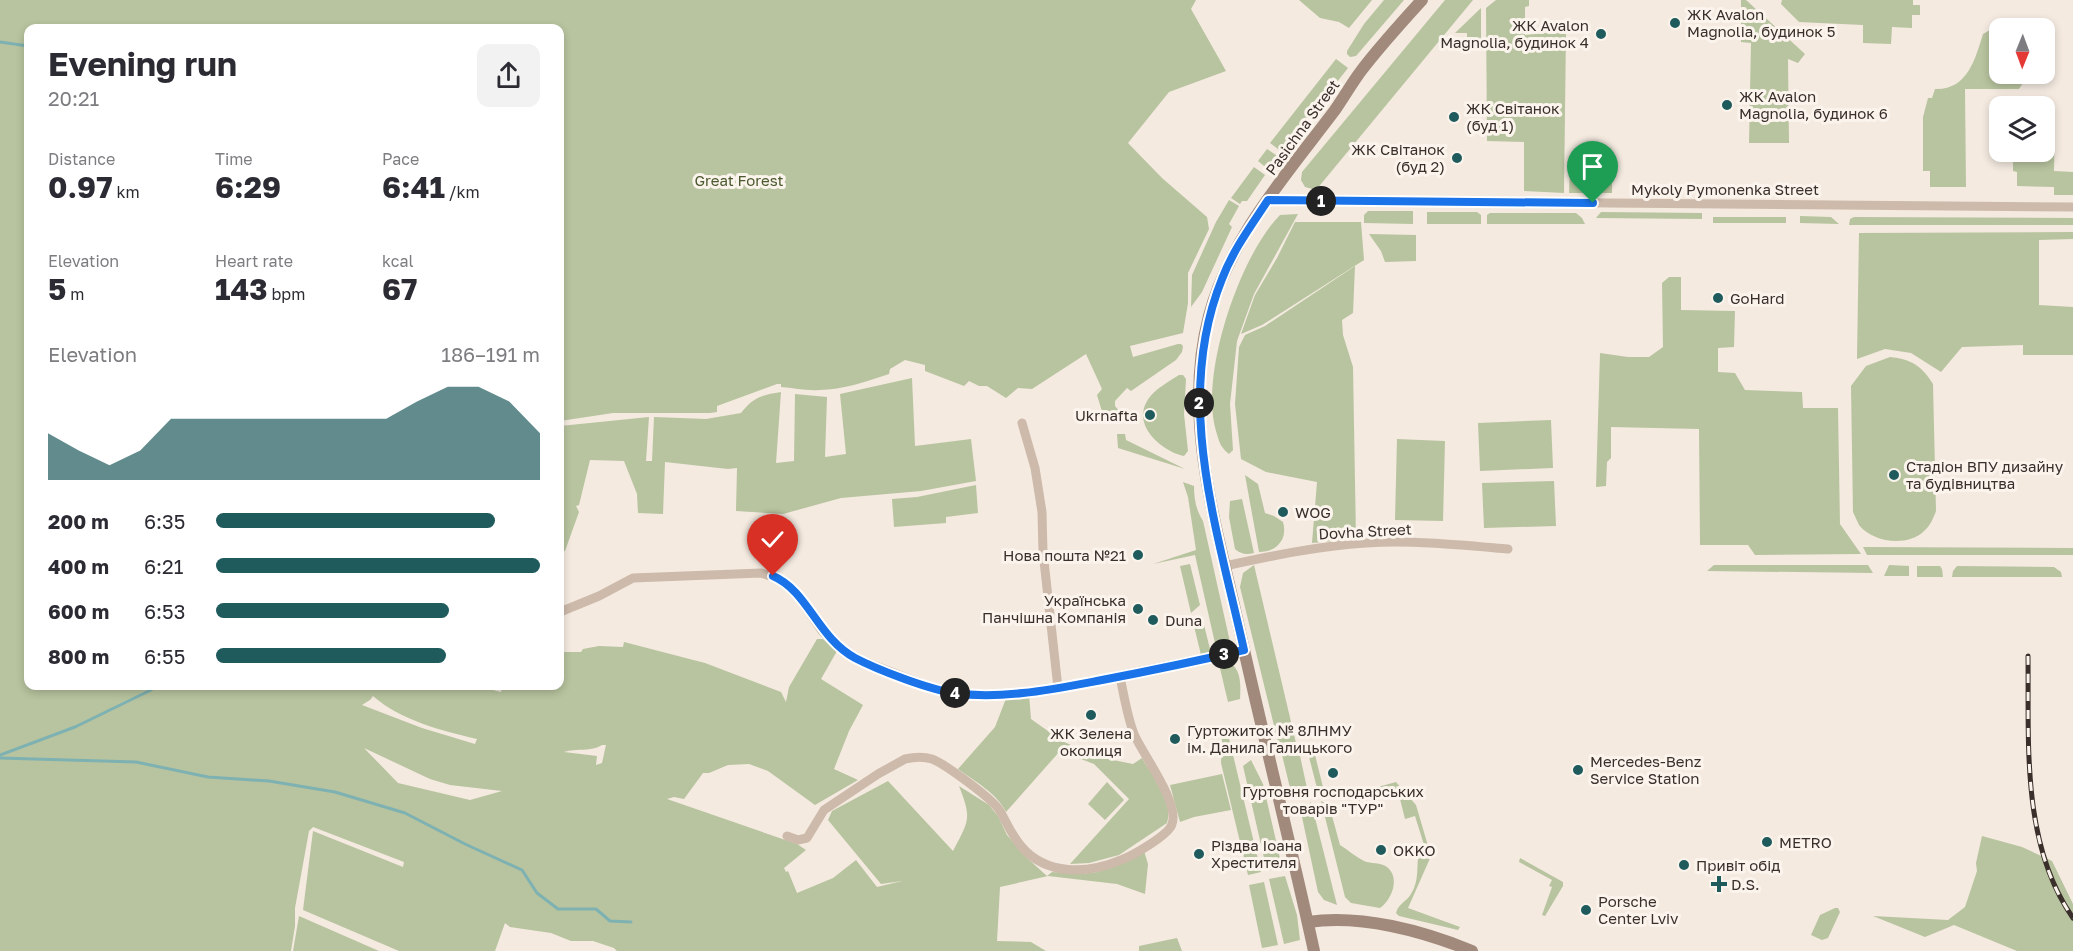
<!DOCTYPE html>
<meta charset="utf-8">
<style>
body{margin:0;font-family:"Golos Text",sans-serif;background:#f2f2f3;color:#2b2b33;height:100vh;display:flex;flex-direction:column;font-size:22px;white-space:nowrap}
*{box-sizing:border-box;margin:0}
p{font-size:20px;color:#7c7c81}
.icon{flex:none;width:33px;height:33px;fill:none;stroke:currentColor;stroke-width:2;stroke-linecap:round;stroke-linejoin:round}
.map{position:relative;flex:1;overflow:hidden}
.side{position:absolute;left:24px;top:24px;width:540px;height:666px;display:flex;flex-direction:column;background:#fff;border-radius:12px;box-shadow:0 3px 9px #0003}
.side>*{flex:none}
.needle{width:39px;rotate:181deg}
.tools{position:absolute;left:1989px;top:18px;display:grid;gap:12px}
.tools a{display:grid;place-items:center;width:66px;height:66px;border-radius:12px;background:#fff;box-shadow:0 3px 9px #0003;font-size:30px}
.pin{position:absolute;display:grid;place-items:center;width:51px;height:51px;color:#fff;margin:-62px -26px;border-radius:50% 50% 50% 0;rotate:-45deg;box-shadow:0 0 6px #0007}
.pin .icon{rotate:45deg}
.km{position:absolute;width:30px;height:30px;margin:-15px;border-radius:50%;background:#222;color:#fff;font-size:16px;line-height:30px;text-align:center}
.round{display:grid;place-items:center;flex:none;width:63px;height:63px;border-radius:12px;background:#f2f2f3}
.head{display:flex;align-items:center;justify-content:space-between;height:102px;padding:0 24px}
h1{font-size:33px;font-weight:700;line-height:45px}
.stats{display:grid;grid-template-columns:repeat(3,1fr);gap:9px;height:102px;padding:6px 24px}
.stats div{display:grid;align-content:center}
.stats b{font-size:30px;font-weight:700}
.stats small{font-size:16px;font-weight:400}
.stats p{font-size:16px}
.chart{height:168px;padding:12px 24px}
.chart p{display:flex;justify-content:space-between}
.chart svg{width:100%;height:108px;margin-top:6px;fill:#1f5b5d;opacity:.7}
ul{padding:0 24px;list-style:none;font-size:20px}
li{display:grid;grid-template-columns:96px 72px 1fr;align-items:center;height:45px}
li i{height:15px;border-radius:8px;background:#1f5b5d}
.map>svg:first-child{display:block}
</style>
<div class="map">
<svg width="2073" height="951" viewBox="0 0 2073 951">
<rect width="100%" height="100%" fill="#f4eae0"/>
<g fill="#b8c49f" fill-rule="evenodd">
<path d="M0,0H1196L1191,9L1226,71L1169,92L1128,143L1162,178L1207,217L1209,229L1188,273V303L1183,333L1130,346L1133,357L1178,344H1181L1183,346L1182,352L1176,360L1131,391L1127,388L1115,401V406L1119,411L1115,416L1104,418L1097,395L1102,389L1086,354L1032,389L1018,388L1006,398L987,386H979L969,381L964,386L925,371V365L905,360L890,369L889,374C867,381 843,390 819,390C807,391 794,388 781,387V384H777L717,406V412L710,413H613L560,421V28H28V686H494L493,690L501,692L502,686H560V652H581L583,649L599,646L623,647L624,642L705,663L781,692L786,702L789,687L817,639H823L837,651L821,679L863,705L849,731L834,769L858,780L815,805L768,771L749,764L728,765L709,773H703L684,799L674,797L667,799L797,844L806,850L784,868L786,872L788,871L797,893L833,878L856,860L877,887L902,881L881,884L828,820L832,811L888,781L953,851C969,820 972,819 959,786L989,805L998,816L1007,835L1026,857L1047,876L1052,872L1081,874L1098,872L1144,851L1148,864L1145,894L1117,884L1048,876L1000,887L997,941L1031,942L1046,951H617L614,948L593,941H571L551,933L510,927L505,923L495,951H399L303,910L313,831L403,867L404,862L313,827L309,831L295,908V926L291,951H0ZM373,696C400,720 442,731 477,739L475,744L422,728L362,705L370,700ZM602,745H606L602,763L596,765L597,756L564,752C577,748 591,752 602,745ZM364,748L430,779L450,785L502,791L470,800L398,783Z"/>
<path d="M1299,0H1372L1349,28L1339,22L1320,18Z"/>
<path d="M1384,0H1404L1356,56L1350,57L1347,54V51L1364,24Z"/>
<path d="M1445,0H1473L1316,190L1305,187L1301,180L1302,172Z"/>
<path d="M1496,0H1529V6L1525,7V35L1566,31L1564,193L1524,191V142L1487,141L1486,8Z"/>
<path d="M1741,0H1746L1805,54L1798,63L1788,59L1789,143H1749L1751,43L1741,42Z"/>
<path d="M1782,0H1913V5H1920V15H1912V28L1892,27L1891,44L1863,43V25L1799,22L1781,4Z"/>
<path d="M1481,8V44L1467,43V33H1455Z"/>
<path d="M1990,30L1999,31L2000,74H2029L2019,89H1965L1966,187H1930V171H1923V117L1928,98H1932L1935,89C1968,90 1975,59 1983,34Z"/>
<path d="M1336,59L1348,68L1282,152L1270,143Z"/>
<path d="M2045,113H2055L2054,171L2073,172V195H2054V187L2017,186V172L2013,171V152H2044Z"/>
<path d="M1267,149L1279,157L1269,170L1258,161Z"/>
<path d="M1254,167L1265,175L1247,201H1242L1240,204L1231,198Z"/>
<path d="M1570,170H1612V193H1569Z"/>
<path d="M1229,200L1239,206L1229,224L1232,227L1202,292L1191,307L1192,275L1216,222Z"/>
<path d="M1368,211H1413V224L1364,223V215Z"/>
<path d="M1427,212H1477L1481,215V224H1427Z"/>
<path d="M1601,212L1702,213V219L1596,218Z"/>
<path d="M1490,213H1576L1582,218L1585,224H1487V215Z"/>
<path d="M1298,214L1254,294L1237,341L1230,404L1233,450L1229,454C1220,447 1219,441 1216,431C1199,375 1240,255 1280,215Z"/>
<path d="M1800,216L1831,217L1839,224L1800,223Z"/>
<rect x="1713" y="217" width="73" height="6"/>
<path d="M1854,217L2073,218V225H1849L1850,219Z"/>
<path d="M1295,222H1361L1364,260L1262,325L1241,334L1255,295L1277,258Z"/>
<path d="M2073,232V239L2039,240V305L2073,307V355H2023V345L1962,347L1941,372L1911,353L1885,349L1857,359L1859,233Z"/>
<path d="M1369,234L1416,235V261L1385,262L1381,251Z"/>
<path d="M1355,266L1353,313L1342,320L1343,335L1353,367L1356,539L1312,543L1317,482L1266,472L1241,459L1235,404L1239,347L1245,335L1265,326Z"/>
<path d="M1669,277H1681V310L1735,311L1734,347L1718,348V372L1735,373L1745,390L1802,392L1803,408H1838L1840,524L1861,554L1755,555L1748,545H1700L1699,429L1611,427V458L1607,462L1606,486L1596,487L1600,353L1628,357H1649L1663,347L1662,283Z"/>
<path d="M1890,357C1911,359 1922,366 1933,384L1936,511C1933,519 1930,526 1924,531C1908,547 1873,543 1859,525C1857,521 1855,516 1853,512L1851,386L1866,366Z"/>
<path d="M1179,375H1183L1186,379L1184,414L1188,451L1184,456C1161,451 1130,424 1149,398C1155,389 1170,381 1179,375Z"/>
<path d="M912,378L915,446L971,439L976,481L921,491L841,498L783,514L736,511L737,468L728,469L665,462L663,514L638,513L637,494L624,461L590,460L579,505L576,506L579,512L565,551L560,550V426L649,417L646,461H652L654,417L706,419L741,413C753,398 761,395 781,392L776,463L794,461L795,394L827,397L825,457L846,454L840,394Z"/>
<path d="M1551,420L1553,468L1480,471L1478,423Z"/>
<path d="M1117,434H1125L1126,440L1185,469L1118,448Z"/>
<path d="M1397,439L1445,441L1443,521L1395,520Z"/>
<path d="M1245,475L1258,484L1265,513L1274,516L1283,522C1288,539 1277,552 1259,552Z"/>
<path d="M1554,481L1556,526L1484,528L1482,483Z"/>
<path d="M1183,482L1194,486C1194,499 1196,510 1203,521L1230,642L1227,649L1217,652L1195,555L1153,564L1196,550L1188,497Z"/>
<path d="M976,485L978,513L946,517V523L894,527L892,499L917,497Z"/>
<path d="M1242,499L1254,553C1246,555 1241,554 1235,549L1229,517L1230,501Z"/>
<path d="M1863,547L2073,548V555H1867Z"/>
<path d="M1190,564L1200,605L1191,613L1180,566Z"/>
<path d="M1254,565L1296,743L1279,746L1240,587L1243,573Z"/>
<path d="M1714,565H1868L1873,573L1707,571Z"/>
<path d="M1889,565L1909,566V576H1884Z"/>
<path d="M1917,566H1940L1942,569L1943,577H1917Z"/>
<path d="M1957,566L2054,567L2061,572L2062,577H1952L1953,571Z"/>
<path d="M1193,622L1204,625L1211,653L1201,655Z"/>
<path d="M1223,659C1241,665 1241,682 1240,699L1228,702L1218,660Z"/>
<path d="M1029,694L1031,719L1062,741L1098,757L1133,764L1142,758C1152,776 1174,801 1167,823L1119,855L1089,863L1070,864L1129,799L1094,764L1060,751L1006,812C997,793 974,781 958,769L995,727L1007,696Z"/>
<path d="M1228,734L1261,872L1248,875L1221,763L1222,736Z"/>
<path d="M1313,747L1323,787L1317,788L1307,749Z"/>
<path d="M1299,751L1308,793L1292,796L1282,755Z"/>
<path d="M1251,760L1263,784L1282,867L1267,871L1243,766Z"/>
<path d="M1222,774L1231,810L1194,817L1180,822L1170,785Z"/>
<path d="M1107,782L1124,800L1105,820L1088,804Z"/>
<path d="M1396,782L1416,805L1431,856L1408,908L1460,927L1458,930L1399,916L1396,913C1398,904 1407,901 1411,894C1420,880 1416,865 1419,850L1425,848L1415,816L1405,819L1399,795L1392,794L1359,802L1341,794L1340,789L1363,791Z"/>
<path d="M1321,801L1329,805L1340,845C1348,850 1356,857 1364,861C1371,864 1381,862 1387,867C1401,878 1391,901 1380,908L1351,903L1345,897Z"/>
<path d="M1311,802L1337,905L1324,900L1318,892L1302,817V812Z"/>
<path d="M1982,836L2022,847L2052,861L2073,904V951H2017L1954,925L1925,937L1873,916L1948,920L1965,907L1977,871L1976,863Z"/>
<path d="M1520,858L1563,882V886L1545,916L1542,915L1552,887L1549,886L1552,880L1519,862Z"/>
<path d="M1285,876L1297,915L1300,940L1284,944L1269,879Z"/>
<path d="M1264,882L1278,945L1262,948L1249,885Z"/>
<path d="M1835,908H1838L1840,912L1828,938L1822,940L1811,935L1820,915Z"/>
<path d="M299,916L379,951H293Z"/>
<path d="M1177,938L1182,951H1139V946Z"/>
</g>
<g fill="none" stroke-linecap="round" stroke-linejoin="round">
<g stroke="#7eb1b2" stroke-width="3">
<path d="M0,42L28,46"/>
<path d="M0,755L75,727L151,690L154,686"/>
<path d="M0,758L136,762L208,777L269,781L335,792L405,813L465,844L522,870L537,893L558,909H596L610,921L631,922"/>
</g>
<g stroke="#cdbaab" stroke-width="9">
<path d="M1268,200L2073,207"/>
<path d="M1022,423L1035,468L1042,512L1043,552L1058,688"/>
<path d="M1225,566C1271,556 1318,546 1366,543C1413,540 1461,545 1508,549"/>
<path d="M560,612L599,596L633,578L761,573L784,581L792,587L822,631L841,649L855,658L933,688L954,693L1003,695L1058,688L1244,650"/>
<path d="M787,836L798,840L807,838L824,810L878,774L905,759C914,757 922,756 932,759C945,764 993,799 1000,811C1007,823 1011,834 1021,846C1046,876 1088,874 1121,860C1132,856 1169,835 1172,824C1180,803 1143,755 1134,734C1127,716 1124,695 1120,677"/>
</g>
<g stroke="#a1897c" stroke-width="12">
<path d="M1308,922C1361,914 1423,931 1472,951"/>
<path d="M1314,951C1290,841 1262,732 1238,623C1216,524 1182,417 1209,316C1230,237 1287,174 1335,110C1344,97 1352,83 1361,71C1380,46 1401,23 1422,0"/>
</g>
<g stroke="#3a2f2b" stroke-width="5">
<path id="rail" d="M2028,656C2029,742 2021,844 2073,918"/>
</g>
<use href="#rail" stroke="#fbf4ed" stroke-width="3" stroke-dasharray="9" stroke-linecap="butt"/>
</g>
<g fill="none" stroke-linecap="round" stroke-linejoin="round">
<g stroke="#fff" stroke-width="12">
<path id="route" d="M773,576C808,591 817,637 855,658C878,670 928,689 953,693C1002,700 1054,689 1102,680C1149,671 1197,661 1244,650C1217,528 1173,400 1222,279C1233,250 1251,226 1268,200L1593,203"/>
</g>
<use href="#route" stroke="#1a73e8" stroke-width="8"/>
</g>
<g fill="#1f5b5d" stroke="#fbf4ed" stroke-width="2">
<circle cx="1675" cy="23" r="6"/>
<circle cx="1601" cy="34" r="6"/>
<circle cx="1727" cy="105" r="6"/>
<circle cx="1454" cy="117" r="6"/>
<circle cx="1457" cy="158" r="6"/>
<circle cx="1718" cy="298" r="6"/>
<circle cx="1150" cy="415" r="6"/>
<circle cx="1894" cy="475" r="6"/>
<circle cx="1283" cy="512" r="6"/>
<circle cx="1138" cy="555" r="6"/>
<circle cx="1138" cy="609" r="6"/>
<circle cx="1153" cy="620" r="6"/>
<circle cx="1091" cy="715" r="6"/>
<circle cx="1175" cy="739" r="6"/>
<circle cx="1578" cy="770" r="6"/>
<circle cx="1333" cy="773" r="6"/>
<circle cx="1767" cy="842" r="6"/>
<circle cx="1381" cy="850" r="6"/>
<circle cx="1199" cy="854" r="6"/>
<circle cx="1684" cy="865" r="6"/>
<path d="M1716 875h6v6h6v6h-6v6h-6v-6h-6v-6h6z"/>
<circle cx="1586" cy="910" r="6"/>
</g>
<g text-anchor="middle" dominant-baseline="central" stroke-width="6" stroke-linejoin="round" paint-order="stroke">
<g font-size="15" fill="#3a2f2b" stroke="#fbf4ed" text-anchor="start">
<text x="1687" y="14">ЖК Avalon<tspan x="1687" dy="17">Magnolia, будинок 5</tspan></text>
<text x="1589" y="25" text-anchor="end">ЖК Avalon<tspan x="1589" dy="17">Magnolia, будинок 4</tspan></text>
<text x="1739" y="96">ЖК Avalon<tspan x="1739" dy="17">Magnolia, будинок 6</tspan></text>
<text x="1466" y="108">ЖК Світанок<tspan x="1466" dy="17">(буд 1)</tspan></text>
<text x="1445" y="149" text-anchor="end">ЖК Світанок<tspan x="1445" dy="17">(буд 2)</tspan></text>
<text x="1730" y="298">GoHard</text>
<text x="1138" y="415" text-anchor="end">Ukrnafta</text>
<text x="1906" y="466">Стадіон ВПУ дизайну<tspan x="1906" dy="17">та будівництва</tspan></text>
<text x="1295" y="512">WOG</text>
<text x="1126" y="555" text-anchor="end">Нова пошта №21</text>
<text x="1126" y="600" text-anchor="end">Українська<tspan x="1126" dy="17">Панчішна Компанія</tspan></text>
<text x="1165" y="620">Duna</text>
<text x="1187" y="730">Гуртожиток № 8ЛНМУ<tspan x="1187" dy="17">ім. Данила Галицького</tspan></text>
<text x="1091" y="733" text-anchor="middle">ЖК Зелена<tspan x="1091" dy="17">околиця</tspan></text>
<text x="1590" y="761">Mercedes-Benz<tspan x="1590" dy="17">Service Station</tspan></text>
<text x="1333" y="791" text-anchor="middle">Гуртовня господарських<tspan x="1333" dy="17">товарів "ТУР"</tspan></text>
<text x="1779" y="842">METRO</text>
<text x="1211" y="845">Різдва Іоана<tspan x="1211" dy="17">Хрестителя</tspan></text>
<text x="1393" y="850">OKKO</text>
<text x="1696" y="865">Привіт обід</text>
<text x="1731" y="884">D.S.</text>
<text x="1598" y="901">Porsche<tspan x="1598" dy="17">Center Lviv</tspan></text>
</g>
<g font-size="15" fill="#3a2f2b" stroke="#fbf4ed">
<text transform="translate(1302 127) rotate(-54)">Pasichna Street</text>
<text x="1725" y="189">Mykoly Pymonenka Street</text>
<text transform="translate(1365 531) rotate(-3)">Dovha Street</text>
</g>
<g font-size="15" fill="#4b592e" stroke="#fbf4ed">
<text x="739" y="180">Great Forest</text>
</g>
</g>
</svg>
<div class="tools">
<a><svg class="needle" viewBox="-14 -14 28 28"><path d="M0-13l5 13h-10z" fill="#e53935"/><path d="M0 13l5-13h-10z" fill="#7c7c81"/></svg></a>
<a><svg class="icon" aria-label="layers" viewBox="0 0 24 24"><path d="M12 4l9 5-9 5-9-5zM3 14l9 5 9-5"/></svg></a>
</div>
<div class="pin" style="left:1593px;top:203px;background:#1e9e55"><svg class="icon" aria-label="arrive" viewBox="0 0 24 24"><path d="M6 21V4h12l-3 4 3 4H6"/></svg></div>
<div class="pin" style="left:773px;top:576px;background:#d93025"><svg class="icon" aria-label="check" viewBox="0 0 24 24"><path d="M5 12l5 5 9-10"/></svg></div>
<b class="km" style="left:1321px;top:201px">1</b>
<b class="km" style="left:1199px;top:403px">2</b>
<b class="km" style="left:1224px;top:654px">3</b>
<b class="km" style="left:955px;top:693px">4</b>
<section class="side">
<div class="head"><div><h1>Evening run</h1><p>20:21</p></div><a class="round"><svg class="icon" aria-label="share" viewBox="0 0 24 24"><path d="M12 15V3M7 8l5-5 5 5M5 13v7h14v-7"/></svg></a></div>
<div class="stats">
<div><p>Distance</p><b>0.97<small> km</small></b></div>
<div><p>Time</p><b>6:29</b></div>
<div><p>Pace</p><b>6:41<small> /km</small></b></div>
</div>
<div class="stats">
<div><p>Elevation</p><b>5<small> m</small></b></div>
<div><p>Heart rate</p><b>143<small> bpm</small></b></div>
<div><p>kcal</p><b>67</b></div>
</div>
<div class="chart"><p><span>Elevation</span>186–191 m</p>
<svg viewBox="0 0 160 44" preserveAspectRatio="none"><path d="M0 44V25L10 32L20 38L30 32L40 19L50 19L60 19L70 19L80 19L90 19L100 19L110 19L120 12L130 6L140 6L150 12L160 25V44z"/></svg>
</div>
<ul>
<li><b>200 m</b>6:35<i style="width:86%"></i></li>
<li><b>400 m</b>6:21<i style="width:100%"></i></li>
<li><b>600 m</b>6:53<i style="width:72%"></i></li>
<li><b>800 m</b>6:55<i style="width:71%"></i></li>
</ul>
</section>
</div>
